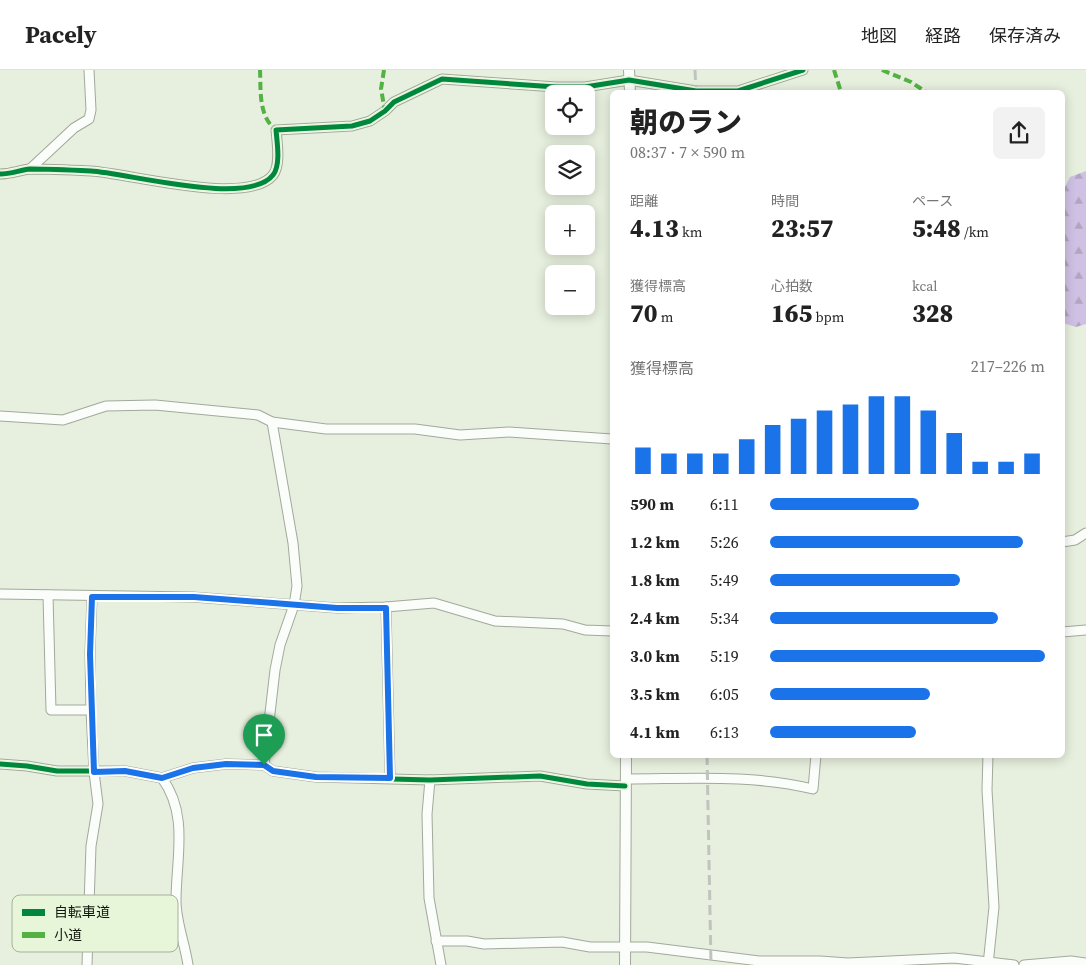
<!DOCTYPE html>
<html lang="ja">
<meta charset="utf-8">
<style>
body{margin:0;font-family:"Source Serif 4","Noto Sans JP",serif;background:#f2f2f2;color:#222;height:100vh;display:flex;flex-direction:column;font-size:19px;white-space:nowrap}
*{box-sizing:border-box;margin:0}
p{font-size:16px;color:#767676}
.icon{flex:none;width:28px;height:28px;fill:none;stroke:currentColor;stroke-width:2;stroke-linecap:round;stroke-linejoin:round}
.map{position:relative;flex:1;overflow:hidden}
.sheet{position:absolute;left:610px;top:20px;width:455px;height:668px;display:flex;flex-direction:column;background:#fff;border-radius:8px;box-shadow:0 2px 12px #0003}
.sheet>*{flex:none}
.controls{position:absolute;left:545px;top:15px;display:grid;gap:10px}
.controls a{display:grid;place-items:center;width:50px;height:50px;border-radius:8px;background:#fff;box-shadow:0 2px 12px #0003;font-size:25px}
.pin{position:absolute;display:grid;place-items:center;width:42px;height:42px;color:#fff;margin:-51px -21px;border-radius:50% 50% 50% 0;rotate:-45deg;box-shadow:0 0 5px #0007}
.pin .icon{rotate:45deg}
.round{display:grid;place-items:center;flex:none;width:52px;height:52px;border-radius:8px;background:#f2f2f2}
.summary{display:flex;align-items:center;justify-content:space-between;height:85px;padding:0 20px}
h1{font-size:28px;font-weight:800;line-height:38px}
.figures{display:grid;grid-template-columns:repeat(3,1fr);gap:8px;height:85px;padding:5px 20px}
.figures div{display:grid;align-content:center}
.figures b{font-size:25px;font-weight:800}
.figures small{font-size:14px;font-weight:400}
.figures p{font-size:14px}
.chart{height:140px;padding:10px 20px}
.chart p{display:flex;justify-content:space-between}
.chart svg{width:100%;height:90px;margin-top:5px;stroke:#1a73e8;stroke-width:6}
ul{padding:0 20px;list-style:none;font-size:16px}
li{display:grid;grid-template-columns:80px 60px 1fr;align-items:center;height:38px}
li i{height:12px;border-radius:6px;background:#1a73e8}
header{display:flex;align-items:center;gap:30px;box-sizing:border-box;height:70px;padding:0 25px;background:#fff;border-bottom:1px solid #e0e0e0}
header strong{font-size:24px}
nav{display:flex;gap:28px;margin-inline-start:auto;font-size:18px}
.map>svg:first-child{display:block}
</style>
<header>
<strong>Pacely</strong>
<nav><a>地図</a><a>経路</a><a>保存済み</a></nav>
</header>
<div class="map">
<svg width="1086" height="895" viewBox="0 0 1086 895">
<defs>
<pattern id="forest-firs" width="22" height="20" patternUnits="userSpaceOnUse" patternTransform="scale(1.25)"><rect width="22" height="20" fill="#cfc1e4"/><path d="M5 1l3.5 6h-7zM16 11l3.5 6h-7z" fill="#b1a5c2"/></pattern>
</defs>
<rect width="100%" height="100%" fill="#e7efde"/>
<path fill="url(#forest-firs)" d="M1086,101V254L1076,257L1063,253V121L1070,107Z"/>
<g fill="none" stroke-linecap="round" stroke-linejoin="round">
<g stroke="#a2a99b" stroke-width="11">
<g id="minor">
<path d="M30,99L74,58L89,49L91,40L89,0"/>
<path d="M0,104C11,104 20,100 30,99C50,99 71,100 91,101C128,103 248,137 273,105C281,95 277,72 276,60L352,56L370,51L385,41L394,32L442,9L556,17H585L629,10L696,21H738L803,0"/>
<path d="M0,346L63,350L106,336L155,335L258,345L272,352L326,359H415L460,365L509,362L612,369"/>
<path d="M1062,472L1075,470L1086,463"/>
<path d="M0,524L193,527L337,538L386,537L434,533L495,551L563,554L585,560L612,561"/>
<path d="M48,525L51,640H91"/>
<path d="M386,537L390,707"/>
<path d="M1062,562L1086,560"/>
<path d="M0,694L27,696L57,701H125L162,708L193,698L226,694L264,695L273,701L316,707L430,710L540,706L587,714L625,716"/>
<path d="M264,695L275,600L280,575L294,535L297,516L293,473L272,352"/>
<path d="M162,708C189,745 176,788 176,831C176,852 185,874 188,895"/>
<path d="M626,709C688,709 752,704 813,719L816,685"/>
<path d="M430,710L427,744L429,828L441,895"/>
<path d="M436,871H467L484,874L562,872L590,877H647L759,891H820L848,893L954,888L1014,895"/>
<path d="M87,895L91,776L98,734L94,702L91,640L90,583L92,527"/>
<path d="M988,895L994,837L987,720L988,685"/>
<path d="M1024,895L1071,891L1086,893"/>
</g>
</g>
<g stroke="#a2a99b" stroke-width="12">
<g id="tertiary">
<path d="M629,0L630,22"/>
<path d="M625,895L626,685"/>
</g>
</g>
<use href="#minor" stroke="#fbfdfa" stroke-width="9"/>
<use href="#tertiary" stroke="#fbfdfa" stroke-width="10"/>
<g stroke="#c1c3bf" stroke-width="3" stroke-dasharray="10 5" stroke-linecap="butt">
<path d="M695,0L696,22"/>
<path d="M707,685L711,895"/>
</g>
<g stroke="#54b144" stroke-width="4" stroke-dasharray="8 4" stroke-linecap="butt">
<path d="M260,0C261,20 258,46 276,60"/>
<path d="M384,0L381,19L385,41"/>
<path d="M834,0L841,22"/>
<path d="M882,0L911,12L926,22"/>
</g>
<g stroke="#e7f5d8" stroke-width="8">
<g id="cycleway">
<path d="M0,104C11,104 20,100 30,99C50,99 71,100 91,101C128,103 248,137 273,105C281,95 277,72 276,60L352,56L370,51L385,41L394,32L442,9L556,17H585L629,10L696,21H738L803,0"/>
<path d="M0,694L27,696L57,701H125L162,708L193,698L226,694L264,695L273,701L316,707L430,710L540,706L587,714L625,716"/>
</g>
</g>
<use href="#cycleway" stroke="#00873e" stroke-width="5"/>
</g>
<g fill="none" stroke-linecap="round" stroke-linejoin="round">
<g stroke="#fff" stroke-width="10">
<path id="route" d="M92,527H194L337,538H386L390,708L316,707L273,701L264,695L226,694L193,698L162,708L125,701L94,702L90,584Z"/>
</g>
<use href="#route" stroke="#1a73e8" stroke-width="6"/>
</g>
<rect x="12" y="825" width="166" height="57" rx="8" fill="#e7f5d8" stroke="#a7b29b" stroke-width="1"/>
<rect x="22" y="839" width="23" height="7" fill="#00873e"/>
<rect x="22" y="862" width="23" height="6" fill="#54b144"/>
<g font-size="14" fill="#11160c">
<text x="54" y="847">自転車道</text>
<text x="54" y="870">小道</text>
</g>
</svg>
<div class="controls">
<a><svg class="icon" aria-label="locate" viewBox="0 0 24 24"><circle cx="12" cy="12" r="6"/><path d="M12 2v4M12 18v4M2 12h4M18 12h4"/></svg></a>
<a><svg class="icon" aria-label="layers" viewBox="0 0 24 24"><path d="M12 4l9 5-9 5-9-5zM3 14l9 5 9-5"/></svg></a>
<a>+</a>
<a>−</a>
</div>
<div class="pin" style="left:264px;top:695px;background:#1e9e55"><svg class="icon" aria-label="arrive" viewBox="0 0 24 24"><path d="M6 21V4h12l-3 4 3 4H6"/></svg></div>
<section class="sheet">
<div class="summary"><div><h1>朝のラン</h1><p>08:37 · 7 × 590 m</p></div><a class="round"><svg class="icon" aria-label="share" viewBox="0 0 24 24"><path d="M12 15V3M7 8l5-5 5 5M5 13v7h14v-7"/></svg></a></div>
<div class="figures">
<div><p>距離</p><b>4.13<small> km</small></b></div>
<div><p>時間</p><b>23:57</b></div>
<div><p>ペース</p><b>5:48<small> /km</small></b></div>
</div>
<div class="figures">
<div><p>獲得標高</p><b>70<small> m</small></b></div>
<div><p>心拍数</p><b>165<small> bpm</small></b></div>
<div><p>kcal</p><b>328</b></div>
</div>
<div class="chart"><p><span>獲得標高</span>217–226 m</p>
<svg viewBox="0 0 160 44" preserveAspectRatio="none"><path d="M5 44V31M15 44V34M25 44V34M35 44V34M45 44V27M55 44V20M65 44V17M75 44V13M85 44V10M95 44V6M105 44V6M115 44V13M125 44V24M135 44V38M145 44V38M155 44V34"/></svg>
</div>
<ul>
<li><b>590 m</b>6:11<i style="width:54%"></i></li>
<li><b>1.2 km</b>5:26<i style="width:92%"></i></li>
<li><b>1.8 km</b>5:49<i style="width:69%"></i></li>
<li><b>2.4 km</b>5:34<i style="width:83%"></i></li>
<li><b>3.0 km</b>5:19<i style="width:100%"></i></li>
<li><b>3.5 km</b>6:05<i style="width:58%"></i></li>
<li><b>4.1 km</b>6:13<i style="width:53%"></i></li>
</ul>
</section>
</div>
